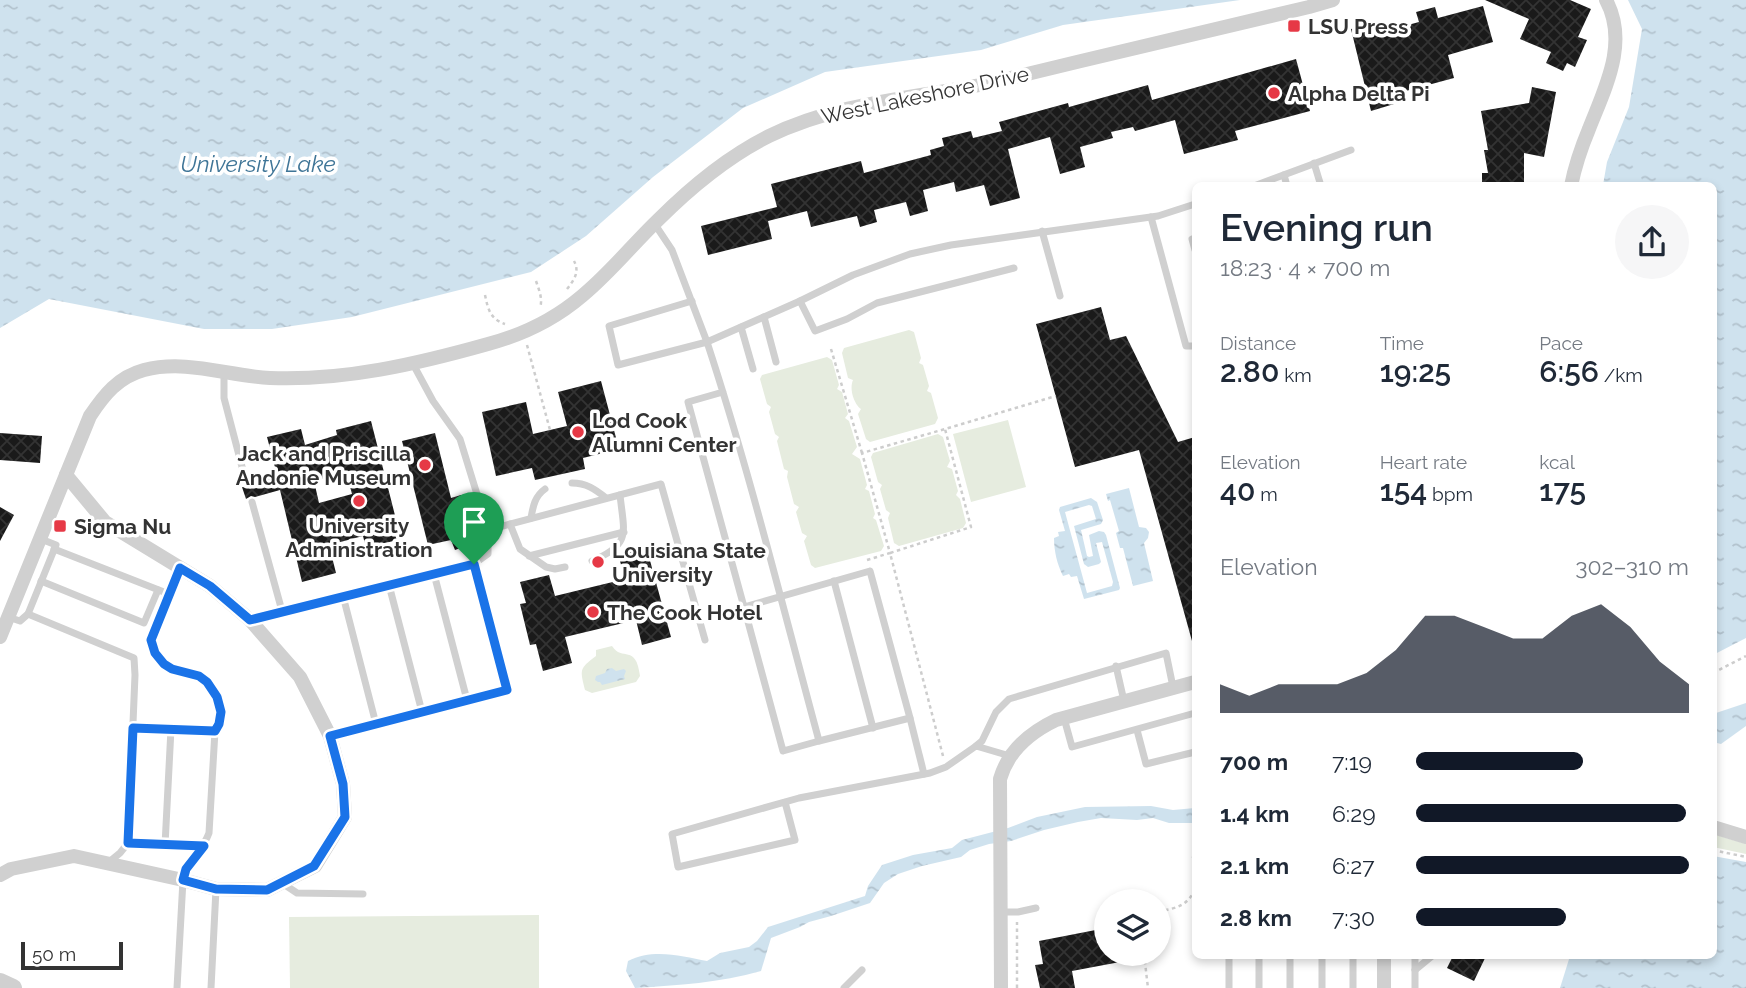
<!DOCTYPE html>
<meta charset="utf-8">
<style>
body{margin:0;font-family:Raleway,sans-serif;background:#f6f6f7;color:#1f2937;height:100vh;display:flex;flex-direction:column;font-size:26px;white-space:nowrap}
*{box-sizing:border-box;margin:0}
p{font-size:23px;color:#747a83}
.icon{flex:none;width:38px;height:38px;fill:none;stroke:currentColor;stroke-width:2;stroke-linecap:round;stroke-linejoin:round}
.map{position:relative;flex:1;overflow:hidden}
.sheet{position:absolute;left:1192px;top:182px;width:525px;height:777px;display:flex;flex-direction:column;background:#fff;border-radius:10px;box-shadow:0 4px 10px #0003}
.sheet>*{flex:none}
.buttons{position:absolute;left:1094px;top:889px;display:grid;gap:14px}
.buttons a{display:grid;place-items:center;width:77px;height:77px;border-radius:50%;background:#fff;box-shadow:0 4px 10px #0003;font-size:35px}
.scale{position:absolute;left:21px;bottom:18px;width:102px;box-sizing:border-box;padding-left:7px;border:4px solid #333;border-top:0;font-size:19px;line-height:24px;white-space:nowrap;color:#333;-webkit-text-stroke:5px #fff;paint-order:stroke}
.pin{position:absolute;display:grid;place-items:center;width:60px;height:60px;color:#fff;margin:-72px -30px;border-radius:50% 50% 50% 0;rotate:-45deg;box-shadow:0 0 7px #0007}
.pin .icon{rotate:45deg}
.round{display:grid;place-items:center;flex:none;width:74px;height:74px;border-radius:37px;background:#f6f6f7}
.headline{display:flex;align-items:center;justify-content:space-between;height:119px;padding:0 28px}
h1{font-size:38px;font-weight:600;line-height:52px}
.figures{display:grid;grid-template-columns:repeat(3,1fr);gap:10px;height:119px;padding:7px 28px}
.figures div{display:grid;align-content:center}
.figures b{font-size:30px;font-weight:600}
.figures small{font-size:19px;font-weight:400}
.figures p{font-size:19px}
.chart{height:196px;padding:14px 28px}
.chart p{display:flex;justify-content:space-between}
.chart svg{width:100%;height:126px;margin-top:7px;fill:#111827;opacity:.7}
ul{padding:0 28px;list-style:none;font-size:23px}
li{display:grid;grid-template-columns:112px 84px 1fr;align-items:center;height:52px}
li i{height:18px;border-radius:9px;background:#111827}
.map>svg:first-child{display:block}
</style>
<div class="map">
<svg width="1746" height="988" viewBox="0 0 1746 988">
<defs>
<pattern id="water-ripples" width="26" height="14" patternUnits="userSpaceOnUse" patternTransform="scale(1.75)"><rect width="26" height="14" fill="#cfe2ee"/><path d="M2 4q2-2 4 0t4 0M15 11q2-2 4 0t4 0" fill="none" stroke="#b2c2cd"/></pattern>
<pattern id="building-cross-hatch" width="8" height="8" patternUnits="userSpaceOnUse" patternTransform="scale(1.75)"><rect width="8" height="8" fill="#1a1a1a"/><path d="M0 0l8 8M0 8l8-8" fill="none" stroke="#333"/></pattern>
</defs>
<rect width="100%" height="100%" fill="#fff"/>
<g fill="#e6ecdf">
<path d="M909,330L914,332L921,358L919,363L923,365L929,386L927,391L931,393L938,418L935,424L870,442L866,439L858,414L861,409C854,404 849,389 853,380L848,378L842,353L844,348Z"/>
<path d="M827,357L832,360L839,385L837,389L842,392L848,414L845,418L849,421L857,447L852,454L860,459L867,485L865,489L869,491L875,514L873,518L876,520L884,546L881,551L815,568L811,565L804,541L807,536L802,533L796,512L799,507L794,504L787,477L788,471L784,469L777,441L779,437L775,434L769,412L771,407L767,404L760,379L762,375Z"/>
<path d="M1008,420L1026,487L971,502L953,434Z"/>
<path d="M938,434L943,437L950,461L947,467L952,469L958,491L956,495L960,499L966,523L963,528L899,546L894,543L888,518L890,513L886,510L880,489L882,485L878,482L871,457L873,453Z"/>
<path d="M612,646C622,662 636,643 640,676L636,682L592,693L585,690C580,669 579,669 596,656V650Z"/>
<path d="M1713,834L1746,844V854L1713,847Z"/>
<path d="M539,915V988H290L289,917Z"/>
</g>
<g fill="url(#water-ripples)" fill-rule="evenodd">
<path d="M0,0H1240L1063,25L981,50L825,72L743,108L653,177L586,236L531,272L352,317L272,329H204L49,299L0,328Z"/>
<path d="M1628,0H1746V638L1713,655V186L1603,185L1607,162L1629,107L1642,29Z"/>
<path d="M1129,488L1139,527L1146,528L1149,532L1148,538L1144,543L1153,581L1133,586L1123,548H1120L1116,533L1119,531L1110,500L1108,501L1106,494Z"/>
<path d="M1091,498L1097,502L1103,520L1101,524L1081,530L1087,556L1089,557L1093,556L1089,535L1099,531L1104,532L1106,535L1120,588L1119,590L1084,599L1077,576L1071,577L1069,574L1063,576C1057,564 1054,551 1054,538L1059,536L1058,532L1065,531L1059,510L1060,507ZM1089,505L1092,506L1096,519L1074,526L1084,564L1088,567L1099,564L1101,562L1096,543L1102,542L1113,582L1112,586L1087,593L1065,512Z"/>
<path d="M612,668L616,671L624,669L626,671L624,676L625,679L602,685L600,682H598L595,680L596,676L605,673L607,669Z"/>
<path d="M1746,703V726L1721,744L1713,742V714Z"/>
<path d="M1151,806L1173,810L1195,808V823H1169L1153,818L1137,820L1101,818L1078,822L1044,830L1011,841L989,844L970,850L961,857L922,866L898,874L884,883L870,903L831,916L809,922L800,927L771,938L761,971C720,983 678,985 635,988L626,971L628,961C653,948 682,956 707,961L720,953L749,947L757,941L768,927L865,896L868,886L882,865L913,855L952,848L962,840L1008,828L1037,817L1085,807Z"/>
<path d="M1713,856L1746,862V988H1560L1570,956H1713Z"/>
</g>
<g fill="url(#building-cross-hatch)" fill-rule="evenodd">
<path d="M1485,0H1570L1591,9L1578,37L1587,40L1575,67L1567,63L1563,71L1546,63L1551,52L1520,39L1529,19Z"/>
<path d="M1483,6L1493,42L1448,55L1454,78L1391,95L1394,104L1371,111L1351,29L1368,25L1371,35L1419,22L1416,12L1435,7L1438,18Z"/>
<path d="M1296,59L1310,111L1235,131L1238,140L1184,154L1175,120L1135,131L1133,127L1111,132L1113,138L1080,147L1085,167L1060,174L1050,137L1008,149L1020,198L990,206L984,185L956,192L954,182L923,190L928,211L910,216L906,202L874,210L877,222L860,227L857,216L811,227L807,211L768,221L772,239L708,255L701,226L777,207L771,184L861,161L864,173L931,155L930,150L944,146L942,138L971,131L973,138L1002,131L999,122L1068,103L1069,107L1148,85L1152,100Z"/>
<path d="M1532,87L1556,92L1544,157L1524,153V186H1482V173H1488L1484,150H1488L1481,111L1529,103Z"/>
<path d="M1101,307L1110,340L1126,336L1178,442L1195,437V640L1192,641L1139,450L1075,467L1036,324Z"/>
<path d="M601,381L619,449L583,458L585,469L535,480L532,468L496,476L482,412L526,402L533,434L567,426L558,392Z"/>
<path d="M371,421L401,539L366,548L363,536L329,545L336,573L302,582L280,490L255,497L251,496L246,499L242,487L248,488L252,482L277,475L267,437L301,429L305,445L337,435L336,430ZM346,472L352,494L319,503L314,481Z"/>
<path d="M0,433L42,436L40,463L0,460Z"/>
<path d="M435,433L451,498L461,495L468,528L471,527L474,543L455,550L451,540L428,545L402,441Z"/>
<path d="M0,507L14,515L0,541Z"/>
<path d="M646,546L671,637L642,645L636,620L565,637L572,663L543,671L536,644L530,645L520,604L526,603L520,582L549,575L555,596L625,579L618,554Z"/>
<path d="M1106,928V954H1135L1136,959L1072,971L1075,988H1040L1035,965L1043,964L1039,941Z"/>
<path d="M1453,956H1486L1474,981L1447,968Z"/>
</g>
<g fill="none" stroke-linecap="round" stroke-linejoin="round">
<g stroke="#cdcdcd" stroke-width="2.5" stroke-dasharray="3.5 3.5" stroke-linecap="butt">
<path d="M536,281C539,290 543,299 540,308"/>
<path d="M567,289C574,280 580,272 574,261"/>
<path d="M485,295C488,309 490,319 505,324"/>
<path d="M527,345L550,430"/>
<path d="M831,349L862,453"/>
<path d="M867,560L890,553L862,453L945,429"/>
<path d="M1713,673L1746,656"/>
<path d="M943,756L890,553L971,527L945,429L1056,396"/>
<path d="M1713,850L1746,857"/>
<path d="M1195,856L1192,858L1195,864"/>
<path d="M1139,900V901"/>
<path d="M1158,911C1176,909 1190,905 1195,887"/>
<path d="M1144,954L1148,988"/>
<path d="M1017,988V922"/>
</g>
<g stroke="#d0d0d0" stroke-width="7">
<path d="M1314,163L1321,186"/>
<path d="M1284,175L1287,186"/>
<path d="M1254,186L1351,150"/>
<path d="M1151,217L1186,346H1195"/>
<path d="M654,223L672,250L707,342L800,301L853,275L910,254L951,245L1158,216L1195,204"/>
<path d="M1042,231L1060,296"/>
<path d="M1195,238L1192,239L1195,250"/>
<path d="M692,301L609,326L618,365L707,342C750,473 783,608 819,741L910,718L870,571L744,607L688,402L723,392"/>
<path d="M800,301L815,331L847,319L877,303L1014,268"/>
<path d="M764,317L776,362"/>
<path d="M741,327L753,369"/>
<path d="M413,364L433,401L460,439L488,530L661,484L705,640"/>
<path d="M224,372V398L246,482"/>
<path d="M572,483C586,483 595,489 606,498"/>
<path d="M252,502L282,611"/>
<path d="M531,518C533,506 535,496 545,489"/>
<path d="M510,524L520,549L546,567L555,569L565,567"/>
<path d="M54,549L169,594"/>
<path d="M529,556L624,532"/>
<path d="M592,561C632,544 624,533 620,495"/>
<path d="M434,574L467,700"/>
<path d="M41,581L144,623L158,590"/>
<path d="M834,581L873,728"/>
<path d="M389,585L422,712"/>
<path d="M343,596L376,724L507,690L474,564"/>
<path d="M744,607L783,751L819,741"/>
<path d="M28,614L56,545L41,539"/>
<path d="M8,617L20,621L28,614L134,658L135,675L128,843L120,853L109,862"/>
<path d="M250,620L474,564L488,554V530"/>
<path d="M1116,666L1124,701"/>
<path d="M910,718L924,774"/>
<path d="M1064,718L1072,747L1195,713"/>
<path d="M133,728L215,731"/>
<path d="M1137,730L1146,764L1195,752"/>
<path d="M330,736L376,724"/>
<path d="M976,746L982,741L996,712L1009,699L1166,653L1173,687"/>
<path d="M785,802L795,840L678,867L672,834L799,798L930,773L946,767L976,746L1010,756"/>
<path d="M128,843L204,846"/>
<path d="M165,845L171,729"/>
<path d="M282,883L297,893L363,894"/>
<path d="M1001,912H1018L1036,908"/>
<path d="M1229,956V988"/>
<path d="M1259,956V988"/>
<path d="M1290,956V988"/>
<path d="M1322,956V988"/>
<path d="M1353,956V988"/>
<path d="M1415,970L1432,956"/>
<path d="M177,988L183,880C188,861 202,852 209,833L215,731C226,714 219,688 201,678C190,671 174,673 164,665C157,658 154,649 151,640L180,568"/>
<path d="M211,988L216,889"/>
<path d="M844,988L862,970"/>
<path d="M1415,988V956"/>
</g>
<g stroke="#d0d0d0" stroke-width="14">
<path d="M1571,186C1575,166 1581,148 1589,129C1605,88 1629,43 1606,0"/>
<path d="M0,637L90,416C104,395 118,377 144,370C187,359 228,376 270,378C344,381 417,364 488,344C522,335 555,319 582,296C610,273 632,245 658,220C691,187 727,157 769,136C839,102 915,98 990,83C1020,76 1051,68 1081,61C1157,43 1233,25 1309,7L1333,0"/>
<path d="M1713,827L1746,837"/>
<path d="M0,875L11,869L74,856L183,880L216,889L267,890L315,866L345,817L343,784L330,736L300,677L250,620L210,586L105,522L66,475"/>
<path d="M1001,988L1000,779C1008,751 1031,732 1056,720L1195,682"/>
<path d="M1384,988V956"/>
</g>
<path stroke="#d0d0d0" stroke-width="18" d="M0,982L13,988"/>
</g>
<g fill="none" stroke-linecap="round" stroke-linejoin="round">
<g stroke="#fff" stroke-width="14">
<path id="route" d="M474,564L507,690L330,736L343,784L345,817L314,866L267,890L216,889L183,880L186,869L204,846L128,843L133,728L215,731L219,724L221,712L217,697L207,682L199,676L172,669L164,664L155,653L151,640L180,568L210,586L250,620Z"/>
</g>
<use href="#route" stroke="#1a73e8" stroke-width="9"/>
</g>
<g fill="#e63946" stroke="#fff" stroke-width="2.5">
<rect x="1287" y="19" width="14" height="14" rx="3.5"/>
<circle cx="1274" cy="93" r="7"/>
<circle cx="578" cy="432" r="7"/>
<circle cx="425" cy="465" r="7"/>
<circle cx="359" cy="501" r="7"/>
<rect x="53" y="519" width="14" height="14" rx="3.5"/>
<circle cx="598" cy="562" r="7"/>
<circle cx="593" cy="612" r="7"/>
</g>
<g text-anchor="middle" dominant-baseline="central" stroke-width="7" stroke-linejoin="round" paint-order="stroke">
<g font-size="21" font-weight="bold" fill="#333" stroke="#fff" text-anchor="start">
<text x="1308" y="26">LSU Press</text>
<text x="1288" y="93">Alpha Delta Pi</text>
<text x="592" y="420">Lod Cook<tspan x="592" dy="24">Alumni Center</tspan></text>
<text x="411" y="453" text-anchor="end">Jack and Priscilla<tspan x="411" dy="24">Andonie Museum</tspan></text>
<text x="359" y="525" text-anchor="middle">University<tspan x="359" dy="24">Administration</tspan></text>
<text x="74" y="526">Sigma Nu</text>
<text x="612" y="550">Louisiana State<tspan x="612" dy="24">University</tspan></text>
<text x="607" y="612">The Cook Hotel</text>
</g>
<g font-size="21" fill="#333" stroke="#fff">
<text transform="translate(925 95) rotate(-12)">West Lakeshore Drive</text>
</g>
<g font-size="23" font-style="italic" fill="#3f7597" stroke="#fff">
<text x="258" y="163">University Lake</text>
</g>
</g>
</svg>
<div class="buttons">
<a><svg class="icon" aria-label="layers" viewBox="0 0 24 24"><path d="M12 4l9 5-9 5-9-5zM3 14l9 5 9-5"/></svg></a>
</div>
<div class="scale">50 m</div>
<div class="pin" style="left:474px;top:564px;background:#1e9e55"><svg class="icon" aria-label="arrive" viewBox="0 0 24 24"><path d="M6 21V4h12l-3 4 3 4H6"/></svg></div>
<section class="sheet">
<div class="headline"><div><h1>Evening run</h1><p>18:23 · 4 × 700 m</p></div><a class="round"><svg class="icon" aria-label="share" viewBox="0 0 24 24"><path d="M12 15V3M7 8l5-5 5 5M5 13v7h14v-7"/></svg></a></div>
<div class="figures">
<div><p>Distance</p><b>2.80<small> km</small></b></div>
<div><p>Time</p><b>19:25</b></div>
<div><p>Pace</p><b>6:56<small> /km</small></b></div>
</div>
<div class="figures">
<div><p>Elevation</p><b>40<small> m</small></b></div>
<div><p>Heart rate</p><b>154<small> bpm</small></b></div>
<div><p>kcal</p><b>175</b></div>
</div>
<div class="chart"><p><span>Elevation</span>302–310 m</p>
<svg viewBox="0 0 160 44" preserveAspectRatio="none"><path d="M0 44V34L10 38L20 34L30 34L40 34L50 30L60 22L70 10L80 10L90 14L100 18L110 18L120 10L130 6L140 14L150 26L160 34V44z"/></svg>
</div>
<ul>
<li><b>700 m</b>7:19<i style="width:61%"></i></li>
<li><b>1.4 km</b>6:29<i style="width:99%"></i></li>
<li><b>2.1 km</b>6:27<i style="width:100%"></i></li>
<li><b>2.8 km</b>7:30<i style="width:55%"></i></li>
</ul>
</section>
</div>
